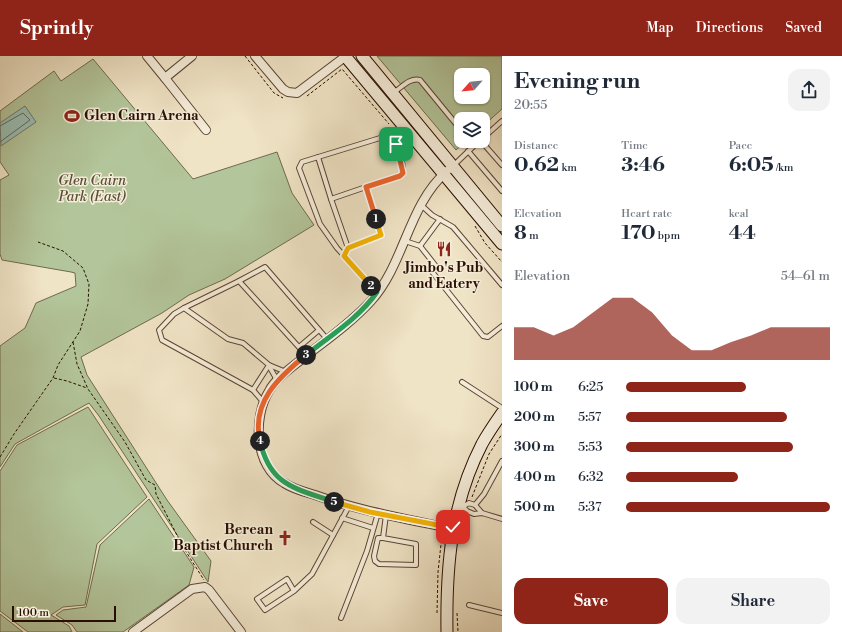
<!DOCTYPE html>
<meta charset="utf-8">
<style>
body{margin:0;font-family:"Libre Bodoni",serif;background:#f2f2f3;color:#1f2937;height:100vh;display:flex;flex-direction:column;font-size:15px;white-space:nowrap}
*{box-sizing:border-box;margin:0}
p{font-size:13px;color:#747a83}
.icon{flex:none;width:22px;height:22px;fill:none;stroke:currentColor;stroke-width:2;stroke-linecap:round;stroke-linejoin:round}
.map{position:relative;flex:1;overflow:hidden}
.drawer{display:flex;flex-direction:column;background:#fff;width:340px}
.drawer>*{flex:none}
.needle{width:26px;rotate:243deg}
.controls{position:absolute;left:454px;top:12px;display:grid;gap:8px}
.controls a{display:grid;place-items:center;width:36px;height:36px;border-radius:8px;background:#fff;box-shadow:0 1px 3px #0004;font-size:20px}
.scale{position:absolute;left:12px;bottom:10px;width:104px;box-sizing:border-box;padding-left:4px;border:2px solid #290e00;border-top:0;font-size:11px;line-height:14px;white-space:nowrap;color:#290e00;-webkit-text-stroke:3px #f5edda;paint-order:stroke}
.pin{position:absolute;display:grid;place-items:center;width:34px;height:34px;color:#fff;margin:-17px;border-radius:8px;box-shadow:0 2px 6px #0006}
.km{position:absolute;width:20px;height:20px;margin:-10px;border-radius:50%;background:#222;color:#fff;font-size:11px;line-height:20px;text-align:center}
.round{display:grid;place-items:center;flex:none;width:42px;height:42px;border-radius:12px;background:#f2f2f3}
.headline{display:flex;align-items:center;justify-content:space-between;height:68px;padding:0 12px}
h1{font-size:22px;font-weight:700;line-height:30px}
.metrics{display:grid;grid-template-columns:repeat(3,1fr);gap:6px;height:68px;padding:4px 12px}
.metrics div{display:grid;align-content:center}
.metrics b{font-size:20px;font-weight:700}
.metrics small{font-size:11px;font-weight:400}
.metrics p{font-size:11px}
.chart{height:112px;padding:8px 12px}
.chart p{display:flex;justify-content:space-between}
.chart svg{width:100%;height:72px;margin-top:4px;fill:#8f2418;opacity:.7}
.action{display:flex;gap:8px;margin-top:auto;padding:8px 12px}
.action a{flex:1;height:46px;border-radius:12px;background:#8f2418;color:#fff;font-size:16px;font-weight:700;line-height:46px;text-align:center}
.action a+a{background:#f2f2f3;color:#1f2937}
ul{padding:0 12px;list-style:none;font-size:13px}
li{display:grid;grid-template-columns:64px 48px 1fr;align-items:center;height:30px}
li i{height:10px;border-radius:5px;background:#8f2418}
header{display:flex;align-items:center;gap:24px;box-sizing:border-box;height:56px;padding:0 20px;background:#8f2418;color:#fff}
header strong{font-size:19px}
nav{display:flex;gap:22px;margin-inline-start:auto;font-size:14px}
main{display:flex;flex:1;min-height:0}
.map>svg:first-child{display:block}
</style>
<header>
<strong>Sprintly</strong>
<nav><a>Map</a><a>Directions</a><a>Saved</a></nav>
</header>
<main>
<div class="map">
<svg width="502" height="576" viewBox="0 0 502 576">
<rect width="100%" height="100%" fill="#f0e4c6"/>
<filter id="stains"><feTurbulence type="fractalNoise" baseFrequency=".005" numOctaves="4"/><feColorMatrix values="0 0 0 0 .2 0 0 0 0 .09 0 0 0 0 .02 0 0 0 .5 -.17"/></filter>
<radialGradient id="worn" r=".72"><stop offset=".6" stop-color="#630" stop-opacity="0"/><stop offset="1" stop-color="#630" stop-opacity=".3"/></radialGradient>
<g fill="#b3c59a" stroke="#6e6a4d" fill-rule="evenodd">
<path d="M377,0H502V53L483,70V63H461V85H466L456,94ZM461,19H483V41H461Z"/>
<path d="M93,3L193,123L277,96L292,137L314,169L225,223L189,239L162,257L81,301L87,319L167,444L211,505L208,526L99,360L89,347L15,388L0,411V290L25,272L36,247L76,230L75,217L71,216L2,204L0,198V124L9,119L0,106V55L54,15L61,25Z"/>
<path d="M88,351L147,441L97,488L85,549L63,551L51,559L69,570L72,576H28L0,555V415L17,389Z"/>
<path d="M149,443L194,511L189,529L123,576H77L72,569L56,559L63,554L86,551L100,489Z"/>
<path d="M0,558L23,576H0Z"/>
</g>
<path fill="#9abfb5" stroke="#6d786d" d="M25,50L36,66L1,90L0,67Z"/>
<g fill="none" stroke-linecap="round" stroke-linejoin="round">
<path stroke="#62665a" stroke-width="1" d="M0,70L23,57L30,64L0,86"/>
<g stroke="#5b4432" stroke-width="6">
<g id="service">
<path d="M393,37C401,32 410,21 420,24L461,74"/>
<path d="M483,82L502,65"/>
<path d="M481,85L502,109"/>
<path d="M468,95L502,135"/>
<path d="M318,101L331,143L366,131L381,179L348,192L344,200"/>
<path d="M453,110L479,85"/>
<path d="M366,131L400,120L403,117C403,105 399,85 386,81"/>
<path d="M331,143L348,192"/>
<path d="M421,149L432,159L453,171L502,229"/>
<path d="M405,185L420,190L435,209L433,217L483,280L488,281L502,270"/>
<path d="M420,190L440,163"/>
<path d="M239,225L265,211L327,283"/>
<path d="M377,236L337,192L320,168L299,112L302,106L380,82"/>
<path d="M184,252L174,258L159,274L162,284L253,334L264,347"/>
<path d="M299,291L319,274"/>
<path d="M269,310L277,324"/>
<path d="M286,316L269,309L243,287L228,283L184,252L239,225L306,299"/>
<path d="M462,326L502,352"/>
<path d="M253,334L269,309"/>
<path d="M461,449L467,455L474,458L482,457L502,463"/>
<path d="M475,449L484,438L502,405"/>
<path d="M464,450L469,447L475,449L482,457"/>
<path d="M342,462L373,472"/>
<path d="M313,466L333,479"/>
<path d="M383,482L416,488V509L379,508L375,505L374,500L378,482H383L386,459"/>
<path d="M294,535L287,523L257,543L265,554L294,535L312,518L349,450"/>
<path d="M469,549L502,557"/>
<path d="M341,562L367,495L378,457"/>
</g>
</g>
<g stroke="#5b4432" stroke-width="10">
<g id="minor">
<path d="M147,0L165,22L192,0"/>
<path d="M255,0L283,33L288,36L297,37L346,0"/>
<path d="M165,22L206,74"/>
<path d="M447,115C408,149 405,207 371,245C351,267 325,285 302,303C291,312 276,322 269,335C253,361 254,410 284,427C293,433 305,436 315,439C360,455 407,463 453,473"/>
<path d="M133,576L192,533L205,531L209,534L241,576"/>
</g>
</g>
<g stroke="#290e00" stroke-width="13">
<g id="secondary">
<path d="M345,0L502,188"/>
<path d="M362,0L502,170"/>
<path d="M447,576C446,510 451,448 482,388C488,377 495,367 502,357"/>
</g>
</g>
<g stroke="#290e00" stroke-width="1" stroke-dasharray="3 2" stroke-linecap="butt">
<path d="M245,0L274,37L283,42"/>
<path d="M307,40L342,13L389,68"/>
<path d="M475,170L485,187L502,206"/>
<path d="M73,286L77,308L88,333L125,386L146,424L155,429L156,438L183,491L204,524"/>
<path d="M54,322L67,325L87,332"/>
<path d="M0,401L14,378L53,322L58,309L80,275L88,248L89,228L83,212L63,195L38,186"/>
<path d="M472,441L489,398L502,378"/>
<path d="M446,462L448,454"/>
<path d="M437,557L438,516L442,479"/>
<path d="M457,557L458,576"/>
</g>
<use href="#service" stroke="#f5edda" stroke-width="4"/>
<use href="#minor" stroke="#f5edda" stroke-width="8"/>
<use href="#secondary" stroke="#f5edda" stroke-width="11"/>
</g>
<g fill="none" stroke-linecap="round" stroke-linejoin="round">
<g stroke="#fff" stroke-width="8">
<path id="split-1" d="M376,163L366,131L400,120L403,117L396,88"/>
</g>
<g stroke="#fff" stroke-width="8">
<path id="split-2" d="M371,230L344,200L348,192L381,179L376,163"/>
</g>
<g stroke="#fff" stroke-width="8">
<path id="split-3" d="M306,299C330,280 360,261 377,236L371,230"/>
</g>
<g stroke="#fff" stroke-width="8">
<path id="split-4" d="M260,385C251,346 279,321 306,299"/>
</g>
<g stroke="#fff" stroke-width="8">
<path id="split-5" d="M260,385C270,430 295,432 334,446"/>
</g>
<g stroke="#fff" stroke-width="8">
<path id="split-6" d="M334,446L370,456L453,472V471"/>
</g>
<use href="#split-1" stroke="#f0652b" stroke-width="5"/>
<use href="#split-2" stroke="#f5b400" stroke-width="5"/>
<use href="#split-3" stroke="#22a559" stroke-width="5"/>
<use href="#split-4" stroke="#f0652b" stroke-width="5"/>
<use href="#split-5" stroke="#22a559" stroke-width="5"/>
<use href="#split-6" stroke="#f5b400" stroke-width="5"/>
</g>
<defs>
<g id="stadium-bare" transform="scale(1.2)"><path d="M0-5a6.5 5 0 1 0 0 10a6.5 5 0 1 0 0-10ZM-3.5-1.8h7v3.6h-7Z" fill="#8f2418" stroke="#f5edda" stroke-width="2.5" paint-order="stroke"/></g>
<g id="restaurant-bare" transform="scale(1.2)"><path d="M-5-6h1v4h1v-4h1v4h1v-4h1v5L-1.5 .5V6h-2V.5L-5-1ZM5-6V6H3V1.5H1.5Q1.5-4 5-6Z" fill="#8f2418" stroke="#f5edda" stroke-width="2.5" paint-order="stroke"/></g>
<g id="church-bare" transform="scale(1.2)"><path d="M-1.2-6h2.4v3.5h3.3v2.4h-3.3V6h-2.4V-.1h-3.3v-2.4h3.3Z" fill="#8f2418" stroke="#f5edda" stroke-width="2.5" paint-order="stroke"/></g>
</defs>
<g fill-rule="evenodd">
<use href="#stadium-bare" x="72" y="60"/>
<use href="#restaurant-bare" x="444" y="193"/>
<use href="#church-bare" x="285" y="482"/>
</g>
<g text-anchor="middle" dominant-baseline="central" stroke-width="3" stroke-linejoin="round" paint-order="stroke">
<g font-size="14" font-weight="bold" fill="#290e00" stroke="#f5edda" text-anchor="start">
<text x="84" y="60">Glen Cairn Arena</text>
<text x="444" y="212" text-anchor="middle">Jimbo's Pub<tspan x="444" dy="16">and Eatery</tspan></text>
<text x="273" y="474" text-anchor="end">Berean<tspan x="273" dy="16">Baptist Church</tspan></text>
</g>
<g font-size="14" font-style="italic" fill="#594e36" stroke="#f5edda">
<text x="92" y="125">Glen Cairn<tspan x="92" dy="16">Park (East)</tspan></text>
</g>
</g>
<rect width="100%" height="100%" filter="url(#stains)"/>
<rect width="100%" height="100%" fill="url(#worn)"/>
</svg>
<div class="controls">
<a><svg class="needle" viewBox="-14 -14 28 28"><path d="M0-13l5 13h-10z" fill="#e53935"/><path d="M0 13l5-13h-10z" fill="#747a83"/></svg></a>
<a><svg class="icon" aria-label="layers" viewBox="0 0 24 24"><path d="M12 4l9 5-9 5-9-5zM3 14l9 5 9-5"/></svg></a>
</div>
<div class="scale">100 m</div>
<div class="pin" style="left:396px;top:88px;background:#1e9e55"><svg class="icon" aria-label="arrive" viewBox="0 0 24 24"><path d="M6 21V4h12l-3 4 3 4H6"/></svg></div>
<div class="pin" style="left:453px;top:471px;background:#d93025"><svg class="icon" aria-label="check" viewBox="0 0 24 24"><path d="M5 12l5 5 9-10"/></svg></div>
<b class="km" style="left:376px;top:163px">1</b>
<b class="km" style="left:371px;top:230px">2</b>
<b class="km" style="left:306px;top:299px">3</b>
<b class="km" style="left:260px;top:385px">4</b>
<b class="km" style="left:334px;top:446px">5</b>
</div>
<section class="drawer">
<div class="headline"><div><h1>Evening run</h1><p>20:55</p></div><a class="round"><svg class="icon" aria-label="share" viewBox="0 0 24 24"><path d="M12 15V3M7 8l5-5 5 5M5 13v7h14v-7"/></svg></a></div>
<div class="metrics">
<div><p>Distance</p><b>0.62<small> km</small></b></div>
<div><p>Time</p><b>3:46</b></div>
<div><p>Pace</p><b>6:05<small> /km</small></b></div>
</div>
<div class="metrics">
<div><p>Elevation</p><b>8<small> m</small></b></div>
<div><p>Heart rate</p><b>170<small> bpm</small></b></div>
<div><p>kcal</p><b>44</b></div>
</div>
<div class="chart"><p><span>Elevation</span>54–61 m</p>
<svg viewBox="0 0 160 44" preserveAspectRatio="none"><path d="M0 44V24L10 24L20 29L30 24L40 15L50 6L60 6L70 15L80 29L90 38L100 38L110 33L120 29L130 24L140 24L150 24L160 24V44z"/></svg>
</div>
<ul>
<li><b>100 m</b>6:25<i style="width:59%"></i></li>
<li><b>200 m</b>5:57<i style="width:79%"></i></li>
<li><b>300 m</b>5:53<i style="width:82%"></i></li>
<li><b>400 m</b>6:32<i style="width:55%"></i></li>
<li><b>500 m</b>5:37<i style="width:100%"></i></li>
</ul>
<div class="action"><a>Save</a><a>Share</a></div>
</section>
</main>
